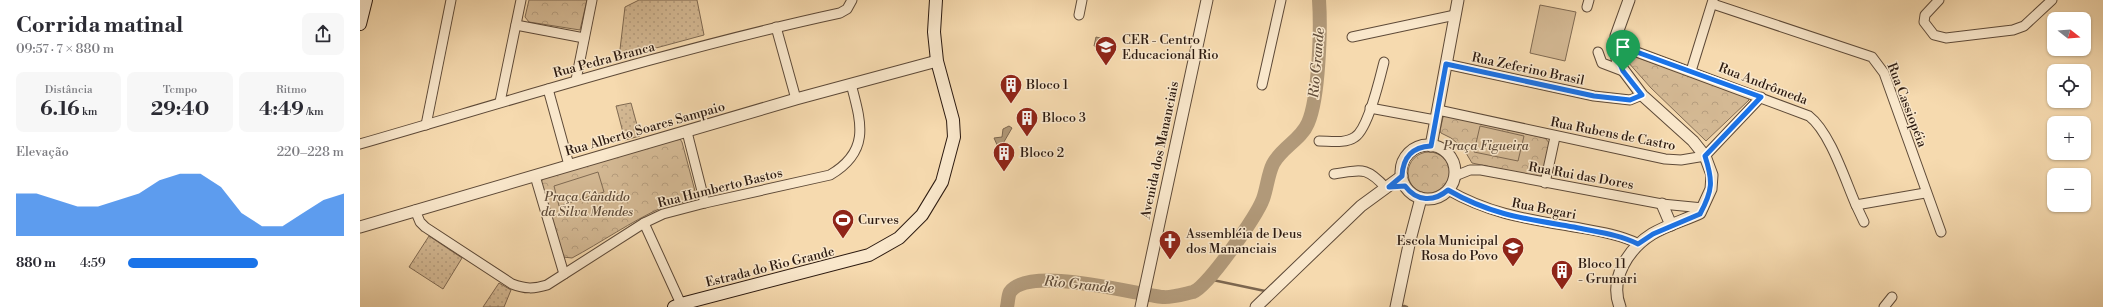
<!DOCTYPE html>
<html lang="pt">
<meta charset="utf-8">
<style>
body{margin:0;font-family:"Libre Bodoni",serif;background:#f7f7f7;color:#2b2b33;height:100vh;display:flex;flex-direction:column;font-size:15px;white-space:nowrap}
*{box-sizing:border-box;margin:0}
p{font-size:13px;color:#7c7c81}
.icon{flex:none;width:22px;height:22px;fill:none;stroke:currentColor;stroke-width:2;stroke-linecap:round;stroke-linejoin:round}
.map{position:relative;flex:1;overflow:hidden}
.sheet{display:flex;flex-direction:column;background:#fff;width:360px}
.sheet>*{flex:none}
.needle{width:26px;rotate:107deg}
.buttons{position:absolute;left:1687px;top:12px;display:grid;gap:8px}
.buttons a{display:grid;place-items:center;width:44px;height:44px;border-radius:8px;background:#fff;box-shadow:0 1px 3px #0004;font-size:20px}
.pin{position:absolute;display:grid;place-items:center;width:34px;height:34px;color:#fff;margin:-41px -17px;border-radius:50% 50% 50% 0;rotate:-45deg;box-shadow:0 0 4px #0007}
.pin .icon{rotate:45deg}
.round{display:grid;place-items:center;flex:none;width:42px;height:42px;border-radius:8px;background:#f7f7f7}
.head{display:flex;align-items:center;justify-content:space-between;height:68px;padding:0 16px}
h1{font-size:22px;font-weight:800;line-height:30px}
.figures{display:grid;grid-template-columns:repeat(3,1fr);gap:6px;height:68px;padding:4px 16px}
.figures div{display:grid;align-content:center;border-radius:8px;background:#f7f7f7;text-align:center}
.figures b{font-size:20px;font-weight:800}
.figures small{font-size:11px;font-weight:400}
.figures p{font-size:11px}
.chart{height:112px;padding:8px 16px}
.chart p{display:flex;justify-content:space-between}
.chart svg{width:100%;height:72px;margin-top:4px;fill:#1a73e8;opacity:.7}
ul{padding:0 16px;list-style:none;font-size:13px}
li{display:grid;grid-template-columns:64px 48px 1fr;align-items:center;height:30px}
li i{height:10px;border-radius:5px;background:#1a73e8}
main{display:flex;flex:1;min-height:0}
.map>svg:first-child{display:block}
</style>
<main>
<section class="sheet">
<div class="head"><div><h1>Corrida matinal</h1><p>09:57 · 7 × 880 m</p></div><a class="round"><svg class="icon" aria-label="share" viewBox="0 0 24 24"><path d="M12 15V3M7 8l5-5 5 5M5 13v7h14v-7"/></svg></a></div>
<div class="figures">
<div><p>Distância</p><b>6.16<small> km</small></b></div>
<div><p>Tempo</p><b>29:40</b></div>
<div><p>Ritmo</p><b>4:49<small> /km</small></b></div>
</div>
<div class="chart"><p><span>Elevação</span>220–228 m</p>
<svg viewBox="0 0 160 44" preserveAspectRatio="none"><path d="M0 44V18L10 18L20 22L30 26L40 26L50 22L60 18L70 10L80 6L90 6L100 14L110 30L120 38L130 38L140 30L150 22L160 18V44z"/></svg>
</div>
<ul>
<li><b>880 m</b>4:59<i style="width:60%"></i></li>
</ul>
</section>
<div class="map">
<svg width="1743" height="307" viewBox="0 0 1743 307">
<defs>
<pattern id="grass-dots" width="8" height="8" patternUnits="userSpaceOnUse"><rect width="8" height="8" fill="#d4b994"/><path d="M2 2h.1M6 6h.1" fill="none" stroke="#b69e7f" stroke-width="1.8" stroke-linecap="round"/></pattern>
<pattern id="park-crowns" width="20" height="18" patternUnits="userSpaceOnUse"><rect width="20" height="18" fill="#d4b994"/><path d="M2 6a3 3 0 1 1 6 0M12 15a3 3 0 1 1 6 0" fill="none" stroke="#b69e7f"/></pattern>
</defs>
<rect width="100%" height="100%" fill="#f6daaf"/>
<filter id="stains"><feTurbulence type="fractalNoise" baseFrequency=".005" numOctaves="4"/><feColorMatrix values="0 0 0 0 .2 0 0 0 0 .09 0 0 0 0 .02 0 0 0 .5 -.17"/></filter>
<radialGradient id="worn" r=".72"><stop offset=".6" stop-color="#630" stop-opacity="0"/><stop offset="1" stop-color="#630" stop-opacity=".3"/></radialGradient>
<g fill="url(#grass-dots)" stroke="#806a52">
<path d="M279,0H337L344,35L259,58L265,7Z"/>
<path d="M271,103L280,136L265,140L256,106Z"/>
<path d="M69,236L102,258L83,289L49,267Z"/>
<path d="M139,283L151,290L144,307H123Z"/>
</g>
<g fill="url(#park-crowns)" stroke="#806a52">
<path d="M169,0H227L220,30L169,22L165,17Z"/>
<path d="M1270,55L1388,96L1389,100L1346,141L1291,88L1267,61V56Z"/>
<path d="M1086,116L1185,138L1191,145L1184,174L1178,177L1112,163L1103,148L1091,138L1081,133L1080,131L1083,117Z"/>
<path d="M315,138L320,139L322,142L335,191C332,205 312,203 301,208C272,221 240,243 212,258L203,257L180,185L184,176Z"/>
<circle cx="1069" cy="173" r="21"/>
</g>
<g fill="#d4b994" stroke="#806a52">
<path d="M1180,5L1216,12L1205,61L1170,53Z"/>
<path d="M1120,126L1164,136L1158,161L1114,152Z"/>
<path d="M238,172L244,192L199,206L194,186Z"/>
</g>
<g fill="#b19979" stroke="#7c664f">
<path d="M736,37L753,41L751,50L734,46Z"/>
<path d="M649,126L652,128L641,147H638L634,138L642,137L643,129Z"/>
</g>
<g fill="none" stroke-linecap="round" stroke-linejoin="round">
<g stroke="#7c664f" stroke-width="2.5">
<path d="M848,279L905,291"/>
<path d="M1044,306L1047,307"/>
</g>
<path stroke="#b19979" stroke-width="14" d="M647,307C648,303 648,296 650,292C669,265 773,294 803,297C811,298 824,294 833,292C848,287 897,215 903,199C907,188 908,174 913,164C922,147 941,140 948,123C959,98 961,28 959,0"/>
<g stroke="#5e4a38" stroke-width="11">
<g id="minor">
<path d="M1579,0L1565,15L1564,22L1574,35L1586,38L1653,30L1664,26L1692,0"/>
<path d="M1353,4L1512,57L1524,73L1581,232"/>
<path d="M1227,7L1229,0"/>
<path d="M719,15L722,0"/>
<path d="M156,25L224,38"/>
<path d="M416,27L436,99"/>
<path d="M992,37L1095,15"/>
<path d="M1256,40L1274,51L1449,116C1470,132 1485,180 1496,205L1565,193"/>
<path d="M1238,52L1242,63L1263,71"/>
<path d="M1086,64L1234,96L1270,100L1282,95"/>
<path d="M1331,71L1353,0"/>
<path d="M216,80L232,0"/>
<path d="M902,85L921,0"/>
<path d="M188,89L209,165"/>
<path d="M140,102L161,0"/>
<path d="M1010,108L1075,120"/>
<path d="M1078,110L1305,159L1321,160L1345,156L1401,97"/>
<path d="M66,125L91,0"/>
<path d="M327,132L345,203"/>
<path d="M959,141C970,141 985,144 995,137C1008,129 1020,78 1024,62"/>
<path d="M0,144C159,98 318,48 480,13L487,9L492,0"/>
<path d="M974,174C1002,170 1006,166 1026,188"/>
<path d="M175,176L204,274"/>
<path d="M1095,176L1110,170H1121L1302,204L1343,208"/>
<path d="M1185,183L1195,137"/>
<path d="M1088,190C1130,214 1167,219 1214,227C1236,231 1258,234 1279,244"/>
<path d="M1496,205L1504,222"/>
<path d="M55,210L60,222L65,227L152,284C165,289 174,289 187,285L284,223L303,214L345,203L470,175C511,151 501,122 491,84"/>
<path d="M284,223L321,304"/>
<path d="M1524,307L1532,297"/>
</g>
</g>
<g stroke="#5e4a38" stroke-width="13">
<g id="tertiary">
<circle cx="1068" cy="172" r="27"/>
<path d="M1071,146L1098,0"/>
<path d="M1302,204L1311,225"/>
<path d="M0,227L436,99L577,61"/>
<path d="M781,307L847,0"/>
<path d="M896,307L1001,206L1042,176"/>
<path d="M1036,307L1050,240L1061,198"/>
<path d="M1260,307C1249,279 1268,249 1292,234C1307,225 1325,220 1340,213L1351,189L1352,175L1345,156L1333,141L1282,95L1258,63L1256,54V36L1269,0"/>
</g>
</g>
<g stroke="#2c1a10" stroke-width="14">
<g id="secondary">
<path d="M0,24L6,0"/>
<path d="M314,307L321,304L509,255L539,238L562,215L582,182L594,137L593,120L577,61L574,32L576,0"/>
</g>
</g>
<use href="#minor" stroke="#f9e7cb" stroke-width="9"/>
<use href="#tertiary" stroke="#f9e7cb" stroke-width="11"/>
<use href="#secondary" stroke="#f9e7cb" stroke-width="12"/>
</g>
<g fill="none" stroke-linecap="round" stroke-linejoin="round">
<g stroke="#fff" stroke-width="8">
<path id="route" d="M1274,51L1401,97L1345,156C1353,181 1353,190 1340,214L1293,234L1278,244C1258,234 1236,232 1214,227C1166,219 1131,215 1088,190C1074,202 1057,202 1045,186L1029,187L1042,176C1043,157 1052,147 1071,146L1086,64L1234,96L1270,100L1282,95L1263,71L1256,54Z"/>
</g>
<use href="#route" stroke="#1a73e8" stroke-width="5"/>
</g>
<defs>
<g id="school-pin" transform="scale(1.15)"><path d="M0 17L-7.5 6A9.5 9.5 0 1 1 7.5 6Z" fill="#8f2418" stroke="#f9e7cb"/><path d="M0-5L7-2L0 1L-7-2ZM-4 1L0 2.5L4 1V4Q0 6-4 4Z" fill="#fff"/></g>
<g id="building-pin" transform="scale(1.15)"><path d="M0 17L-7.5 6A9.5 9.5 0 1 1 7.5 6Z" fill="#8f2418" stroke="#f9e7cb"/><path d="M-4-6H4V6H1V3H-1V6H-4ZM-2.5-4.3h1.7v1.8h-1.7ZM.8-4.3h1.7v1.8H.8ZM-2.5-1h1.7V.8h-1.7ZM.8-1h1.7V.8H.8Z" fill="#fff"/></g>
<g id="stadium-pin" transform="scale(1.15)"><path d="M0 17L-7.5 6A9.5 9.5 0 1 1 7.5 6Z" fill="#8f2418" stroke="#f9e7cb"/><path d="M0-5a6.5 5 0 1 0 0 10a6.5 5 0 1 0 0-10ZM-3.5-1.8h7v3.6h-7Z" fill="#fff"/></g>
<g id="church-pin" transform="scale(1.15)"><path d="M0 17L-7.5 6A9.5 9.5 0 1 1 7.5 6Z" fill="#8f2418" stroke="#f9e7cb"/><path d="M-1.2-6h2.4v3.5h3.3v2.4h-3.3V6h-2.4V-.1h-3.3v-2.4h3.3Z" fill="#fff"/></g>
</defs>
<g fill-rule="evenodd">
<use href="#school-pin" x="746" y="47"/>
<use href="#building-pin" x="651" y="85"/>
<use href="#building-pin" x="667" y="118"/>
<use href="#building-pin" x="644" y="153"/>
<use href="#stadium-pin" x="483" y="220"/>
<use href="#church-pin" x="810" y="241"/>
<use href="#school-pin" x="1153" y="248"/>
<use href="#building-pin" x="1202" y="271"/>
</g>
<g text-anchor="middle" dominant-baseline="central" stroke-width="3" stroke-linejoin="round" paint-order="stroke">
<g font-size="13" fill="#2c1a10" stroke="#f9e7cb" text-anchor="start">
<text x="762" y="40">CER - Centro<tspan x="762" dy="15">Educacional Rio</tspan></text>
<text x="666" y="85">Bloco 1</text>
<text x="682" y="118">Bloco 3</text>
<text x="660" y="153">Bloco 2</text>
<text x="498" y="220">Curves</text>
<text x="826" y="234">Assembléia de Deus<tspan x="826" dy="15">dos Mananciais</tspan></text>
<text x="1138" y="241" text-anchor="end">Escola Municipal<tspan x="1138" dy="15">Rosa do Povo</tspan></text>
<text x="1218" y="264">Bloco 11<tspan x="1218" dy="15">- Grumari</tspan></text>
</g>
<g font-size="13" fill="#2c1a10" stroke="#f9e7cb">
<text transform="translate(244 60) rotate(-15)">Rua Pedra Branca</text>
<text transform="translate(1168 69) rotate(12)">Rua Zeferino Brasil</text>
<text transform="translate(1403 84) rotate(21)">Rua Andrômeda</text>
<text transform="translate(1547 105) rotate(69)">Rua Cassiopéia</text>
<text transform="translate(285 129) rotate(-16)">Rua Alberto Soares Sampaio</text>
<text transform="translate(1253 134) rotate(11)">Rua Rubens de Castro</text>
<text transform="translate(800 150) rotate(-78)">Avenida dos Mananciais</text>
<text transform="translate(1221 176) rotate(10)">Rua Rui das Dores</text>
<text transform="translate(360 188) rotate(-14)">Rua Humberto Bastos</text>
<text transform="translate(1184 209) rotate(11)">Rua Bogari</text>
<text transform="translate(410 267) rotate(-14)">Estrada do Rio Grande</text>
</g>
<g font-size="13" font-style="italic" fill="#5e4a38" stroke="#f9e7cb">
<text x="1126" y="146">Praça Figueira</text>
<text x="227" y="197">Praça Cândido<tspan x="227" dy="15">da Silva Mendes</tspan></text>
</g>
<g font-size="14" font-style="italic" fill="#614d3a" stroke="#f9e7cb">
<text transform="translate(957 63) rotate(-85)">Rio Grande</text>
<text transform="translate(719 285) rotate(6)">Rio Grande</text>
</g>
</g>
<rect width="100%" height="100%" filter="url(#stains)"/>
<rect width="100%" height="100%" fill="url(#worn)"/>
</svg>
<div class="buttons">
<a><svg class="needle" viewBox="-14 -14 28 28"><path d="M0-13l5 13h-10z" fill="#e53935"/><path d="M0 13l5-13h-10z" fill="#7c7c81"/></svg></a>
<a><svg class="icon" aria-label="locate" viewBox="0 0 24 24"><circle cx="12" cy="12" r="6"/><path d="M12 2v4M12 18v4M2 12h4M18 12h4"/></svg></a>
<a>+</a>
<a>−</a>
</div>
<div class="pin" style="left:1263px;top:71px;background:#1e9e55"><svg class="icon" aria-label="arrive" viewBox="0 0 24 24"><path d="M6 21V4h12l-3 4 3 4H6"/></svg></div>
</div>
</main>
